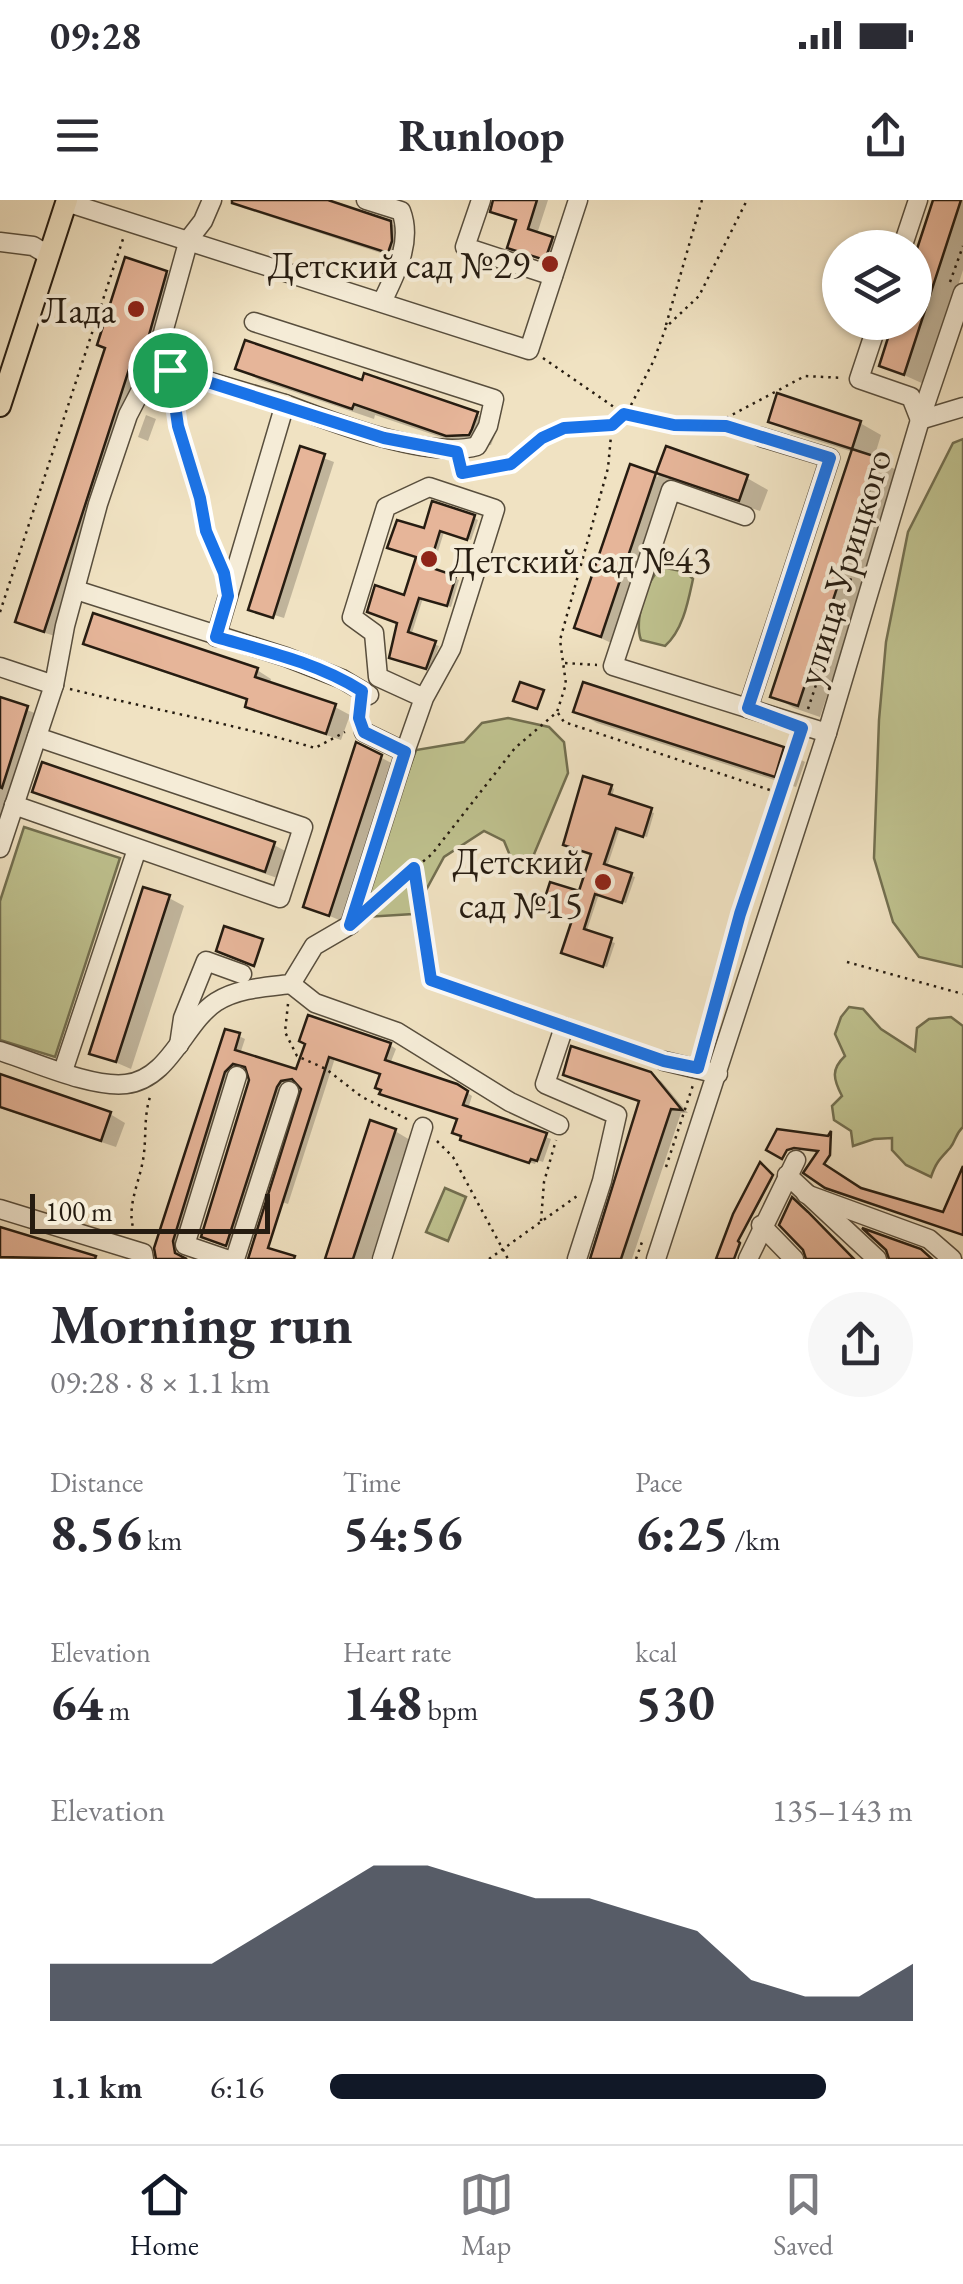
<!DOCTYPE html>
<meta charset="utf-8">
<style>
body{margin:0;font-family:"EB Garamond",serif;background:#f7f7f7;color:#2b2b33;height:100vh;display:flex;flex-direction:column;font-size:38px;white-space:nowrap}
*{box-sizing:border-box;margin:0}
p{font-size:32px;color:#7c7c81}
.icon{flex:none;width:55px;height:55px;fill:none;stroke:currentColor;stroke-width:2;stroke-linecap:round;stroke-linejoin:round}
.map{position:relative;height:1059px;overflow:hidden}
.drawer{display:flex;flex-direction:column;background:#fff;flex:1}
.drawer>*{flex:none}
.controls{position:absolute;left:822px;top:30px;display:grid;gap:20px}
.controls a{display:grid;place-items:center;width:110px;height:110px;border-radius:50%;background:#fff;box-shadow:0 2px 8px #0004;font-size:50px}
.scale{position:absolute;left:30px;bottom:25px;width:240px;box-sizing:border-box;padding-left:10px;border:5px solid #261c11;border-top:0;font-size:28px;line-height:35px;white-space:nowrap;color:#261c11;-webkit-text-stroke:8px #f5ecd7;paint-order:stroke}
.pin{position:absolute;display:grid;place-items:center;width:85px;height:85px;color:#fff;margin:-42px;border:5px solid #fff;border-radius:50%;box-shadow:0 2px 10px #0007}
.round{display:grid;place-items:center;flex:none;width:105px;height:105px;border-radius:52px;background:#f7f7f7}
.overview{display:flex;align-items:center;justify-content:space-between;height:170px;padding:0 50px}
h1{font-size:55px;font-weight:700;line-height:75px}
.figures{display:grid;grid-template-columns:repeat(3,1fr);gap:15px;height:170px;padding:10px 50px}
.figures div{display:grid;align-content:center}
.figures b{font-size:50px;font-weight:700}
.figures small{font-size:28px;font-weight:400}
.figures p{font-size:28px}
.chart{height:280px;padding:20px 50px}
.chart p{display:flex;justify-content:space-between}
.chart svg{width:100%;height:180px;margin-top:10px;fill:#111827;opacity:.7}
ul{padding:0 50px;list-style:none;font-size:32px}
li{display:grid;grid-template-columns:160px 120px 1fr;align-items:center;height:75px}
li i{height:25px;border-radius:12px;background:#111827}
.status{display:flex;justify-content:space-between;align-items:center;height:70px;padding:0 50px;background:#fff;direction:ltr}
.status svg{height:28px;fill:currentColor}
header{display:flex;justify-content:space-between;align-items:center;height:130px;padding:0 50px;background:#fff;font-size:45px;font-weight:700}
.dock{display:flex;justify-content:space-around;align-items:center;height:140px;border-top:2px solid #e1e1e2;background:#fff;font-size:28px;color:#7c7c81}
.dock a{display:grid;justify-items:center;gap:5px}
.dock .current{color:#111827}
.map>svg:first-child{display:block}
</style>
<div class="status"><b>09:28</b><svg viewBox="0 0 49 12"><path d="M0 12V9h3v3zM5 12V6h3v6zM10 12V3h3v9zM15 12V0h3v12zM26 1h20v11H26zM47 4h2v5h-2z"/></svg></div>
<header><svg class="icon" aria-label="menu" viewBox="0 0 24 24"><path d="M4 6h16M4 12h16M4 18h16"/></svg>Runloop<svg class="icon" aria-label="share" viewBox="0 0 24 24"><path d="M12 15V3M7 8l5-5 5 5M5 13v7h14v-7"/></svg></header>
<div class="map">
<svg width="963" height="1059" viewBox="0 0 963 1059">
<rect width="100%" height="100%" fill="#f0e2c2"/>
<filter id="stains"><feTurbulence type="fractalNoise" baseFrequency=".002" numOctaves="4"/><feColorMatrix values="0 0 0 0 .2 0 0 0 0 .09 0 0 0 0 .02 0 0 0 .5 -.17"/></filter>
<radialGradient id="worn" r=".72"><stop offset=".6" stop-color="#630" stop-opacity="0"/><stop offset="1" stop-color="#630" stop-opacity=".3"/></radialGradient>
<g fill="#bfc28f" stroke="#726f50" stroke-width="2.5">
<path d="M963,239V767L919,757L893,722L874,658L879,520L886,442L908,332L953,243Z"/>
<path d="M661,367L686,372L693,379C688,402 683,430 665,446L641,440C634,421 646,381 661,367Z"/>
<path d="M508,518L549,527L564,542L568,573L532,659L511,658L504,641L484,631L444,657L413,714L366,717L369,683L416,550L464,542L482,523Z"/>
<path d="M24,627L120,658L55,857L0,840V701Z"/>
<path d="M849,807L863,809L881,829L915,851L917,828L929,819L951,817L963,826V927C955,934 956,941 950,948C940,959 936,962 931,977L906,965L892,950V938L874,939L853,946L851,931L834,920L832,906L842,896C833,879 831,869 845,856L835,834L841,817Z"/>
<path d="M445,988L466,997L448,1041L426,1032Z"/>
</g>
<g fill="#0003">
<path d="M230,0H319L390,23L405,32L402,60L243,8Z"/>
<path d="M496,0H548L537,34L561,45L555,64L510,47L519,21L503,16Z"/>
<path d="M936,0H963V70L926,185L882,165L915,122V63Z"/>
<path d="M166,73L177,80L154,164L145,161L55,436L29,428L18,421Z"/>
<path d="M238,168L363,183L477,215L498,227L491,245L470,247L375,215L374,219L259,180Z"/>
<path d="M146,215L156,219L148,241L138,237Z"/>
<path d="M771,221L860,223L881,235L874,258L900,272L820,517L794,508L773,496L853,252L792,233Z"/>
<path d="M668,249L747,278L768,290L760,311L678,284L622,448L577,427L631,268L658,277Z"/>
<path d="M302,250L334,262L284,418L258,410Z"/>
<path d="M474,318L478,320L471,340L444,332L432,371L459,380L451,407L423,398L411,436L439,446L430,470L396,459L406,398L425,331Z"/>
<path d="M86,443L257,470L271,479L269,485L335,507L350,515L341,540L262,514L248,506L249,501L101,451Z"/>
<path d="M584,485L783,550L805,562L796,587L597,523L576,511Z"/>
<path d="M0,499L37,514L12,595L8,594L0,617Z"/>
<path d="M380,557L395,565L344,722L306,706Z"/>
<path d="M44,565L274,645L289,653L280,679L50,600L35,591Z"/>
<path d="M611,587L614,589L612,598L654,613L647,637L620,628L607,667L635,677L626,703L599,694L586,733L615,743L607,767L568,754Z"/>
<path d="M169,698L184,706L131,869L92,852Z"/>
<path d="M239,836L245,839L240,854L298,872L308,844L390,845L396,849L390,864L463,890L472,896L468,909L551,939L543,962L537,960L535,964L468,942L459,920L383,874L335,858L288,1004L276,1000L304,889L297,881L288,883L232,1047L209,1039L252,879L247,866H240L231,874L178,1052L184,1059H158L157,1048Z"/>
<path d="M566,874L650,875L661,881L688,913H681L632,1059H591L641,901Z"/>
<path d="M0,877L110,914L125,923L116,947L0,908Z"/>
<path d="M395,931L410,940L371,1059H327Z"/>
<path d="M761,965L773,978L737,1044L740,1046L735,1059H719Z"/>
<path d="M0,1029L98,1059H0Z"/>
</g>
<g fill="#e6b599" stroke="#261c11" stroke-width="2.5">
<path d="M232,0H328L391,21L392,41L388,53L232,3Z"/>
<path d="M493,0H537L528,29L553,37L545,60L507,48L516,20L490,12Z"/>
<path d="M933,0H961L904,175L879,166L893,122H915V55Z"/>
<path d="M125,57L167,71L142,160L133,157L44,432L15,422L105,148L97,145Z"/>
<path d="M245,140L362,180L364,173L478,212L472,229L469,235L446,236L354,204L352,209L235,169Z"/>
<path d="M777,193L861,221L852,249L768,222Z"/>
<path d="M300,246L325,254L273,418L248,410Z"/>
<path d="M666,246L748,275L739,301L656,273Z"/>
<path d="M852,249L880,258L798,506L770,497Z"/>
<path d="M630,264L656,273L601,437L574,428Z"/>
<path d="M432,301L475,315L467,340L440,331L429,367L456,376L447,406L419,398L408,432L436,441L426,469L389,458L397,423L367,412L375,385L404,395L416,357L387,348L397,320L424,328Z"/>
<path d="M93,413L258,468L255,477L336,504L326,534L245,507L247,499L83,444Z"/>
<path d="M520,482L544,490L537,509L513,501Z"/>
<path d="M583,482L784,547L775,577L573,512Z"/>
<path d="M0,497L28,506L2,588L0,587Z"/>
<path d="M356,542L382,555L329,716L303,707Z"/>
<path d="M42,562L275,642L265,672L32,592Z"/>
<path d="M583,576L612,585L609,594L652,608L643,637L616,628L604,664L632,673L622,703L595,694L584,729L612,738L603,767L561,753L572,720L541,710L550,682L579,691L591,654L563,645Z"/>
<path d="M143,687L170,695L116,862L89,854Z"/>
<path d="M224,726L263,739L254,766L216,751Z"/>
<path d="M308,815L391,843L385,860L457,884L468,891L463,905L547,933L537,961L531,959L529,963L460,940L461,936L452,933L457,919L379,894L381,890L375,888L380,874L329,857L268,1048L295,1056L294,1059H248L301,889L292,879L281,881L277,887L226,1046L201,1037L249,880L245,867L233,864L225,872L173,1041L175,1053L187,1059H156L154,1048L225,829L240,833L235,850L296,869L305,844L299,841Z"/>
<path d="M571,846L651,872L682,910L671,909L621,1059H590L639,901L563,875Z"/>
<path d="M0,874L111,912L101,941L0,907Z"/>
<path d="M370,920L396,929L353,1059H325Z"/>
<path d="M777,929L828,936L831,931L830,955L824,964L861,988L943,1012L963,966V1035L825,988L803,973L818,951L794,948L787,950L782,959L766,950Z"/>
<path d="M760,962L773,975L738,1041L740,1043L734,1059H716L733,1014Z"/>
<path d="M792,997L808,1012L854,1059H806L803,1050L779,1025Z"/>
<path d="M0,1027L96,1056L95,1059L0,1057Z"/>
<path d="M862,1028L921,1049L932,1059H889L886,1050Z"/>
</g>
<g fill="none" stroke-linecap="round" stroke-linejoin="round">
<g stroke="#584e3d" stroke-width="21">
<g id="minor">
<path d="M366,0L401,11C413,42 395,75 382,102"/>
<path d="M481,0L465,47L553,76"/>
<path d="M66,2L529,150L578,0"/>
<path d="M0,42L33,46L48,55"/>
<path d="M902,48L918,0"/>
<path d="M254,122L494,199L488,226L477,246C429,260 332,222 285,204"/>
<path d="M878,122L859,179L911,197L920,220L963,207"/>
<path d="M154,165L285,204L216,437"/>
<path d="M745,316L671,290L613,466L827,533"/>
<path d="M76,390L286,457L342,479L369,495"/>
<path d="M0,467L54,485L0,648"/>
<path d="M54,485L65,426L98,304L128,215L154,165L189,39L203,21L212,0"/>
<path d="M748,508L830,258L761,237"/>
<path d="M405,552L424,498L378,477L374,433L352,417L386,307L429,287L495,309L451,449L424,498"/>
<path d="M14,605L280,698L303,627L37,537"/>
<path d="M291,784L315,803L397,832L510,902L559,925"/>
<path d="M564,827L545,884L617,915L602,981L577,1059"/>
<path d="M179,845L183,818L206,761L242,774"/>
<path d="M0,851C35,862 91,888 126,884C170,879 184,823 216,802C238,788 266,787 291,784L314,746L350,725L405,552L364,532"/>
<path d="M664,861L718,874"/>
<path d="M63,871L137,649"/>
<path d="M787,975L877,1059"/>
<path d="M806,994L929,1039L952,1059"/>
<path d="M0,1009L143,1053L144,1059"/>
<path d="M761,1025L794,1059"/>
<path d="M226,1059L185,1045L237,876"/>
<path d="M235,1059L289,891"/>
<path d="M382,1059L423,927"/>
<path d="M656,1059L827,533L920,220L963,93"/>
<path d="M748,1059L796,960"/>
</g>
</g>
<g stroke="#261c11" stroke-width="24">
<path id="major" d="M0,206L67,0"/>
</g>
<g stroke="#261c11" stroke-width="2.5" stroke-dasharray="2.5 5" stroke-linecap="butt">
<path d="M950,82L963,46"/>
<path d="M666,125L702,0"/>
<path d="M543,158L624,214L674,225L726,226L745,232"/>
<path d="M171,187C174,224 189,258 199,293C206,317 209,338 219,361"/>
<path d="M713,225L805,176L843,178"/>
<path d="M462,273L511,264L542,238L564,228L611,225"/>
<path d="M0,412L123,39"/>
<path d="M565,463L597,465"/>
<path d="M70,489C151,509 234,524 315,548L345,532"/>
<path d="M808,509L882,284"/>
<path d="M558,513L564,522L779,593"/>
<path d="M415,669L431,780L549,822"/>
<path d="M377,700L432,654L515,548L557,512L566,484L560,440L608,268L612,225L629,209L654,160L666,127L699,96L747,0"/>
<path d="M847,762L963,794"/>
<path d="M288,804L285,832L297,856L326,869L362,897L407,919"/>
<path d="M580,833L648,856"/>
<path d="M703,853L740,714L798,540"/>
<path d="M437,941L453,957L508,1059"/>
<path d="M666,967L693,885"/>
<path d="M541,1021L544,982L556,940"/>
<path d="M135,1033C125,1009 139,984 143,960C147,937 143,916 151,894"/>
<path d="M489,1059L577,996"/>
<path d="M636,1059L642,1042"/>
</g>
<use href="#minor" stroke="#f5ecd7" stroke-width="18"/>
<use href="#major" stroke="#f0e2c2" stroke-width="20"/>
</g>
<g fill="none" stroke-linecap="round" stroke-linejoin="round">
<g stroke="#fff" stroke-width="20">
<path id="route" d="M170,170L384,238L457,252L462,273L511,264L542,238L564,228L612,225L624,214L674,225L726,226L830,258L748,508L802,528L740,714L698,868L664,861L431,780L414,668L350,725L405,552L364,532L359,518L362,491C318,463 265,451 216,437L228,396L224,373L206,331L200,298L178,226Z"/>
</g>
<use href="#route" stroke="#1a73e8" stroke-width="12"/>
</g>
<g fill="#8f2418" stroke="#f5ecd7" stroke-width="4">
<circle cx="550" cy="64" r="10"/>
<circle cx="136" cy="109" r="10"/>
<circle cx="429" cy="359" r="10"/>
<circle cx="603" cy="682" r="10"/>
</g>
<g text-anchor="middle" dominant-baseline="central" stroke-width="8" stroke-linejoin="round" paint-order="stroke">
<g font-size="38" fill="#261c11" stroke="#f5ecd7" text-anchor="end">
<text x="530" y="64">Детский сад №29</text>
<text x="116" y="109">Лада</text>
<text x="449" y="359" text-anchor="start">Детский сад №43</text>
<text x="583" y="660">Детский<tspan x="583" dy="44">сад №15</tspan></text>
</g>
<g font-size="38" fill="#261c11" stroke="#f5ecd7">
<text transform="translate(843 367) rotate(-73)">улица Урицкого</text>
</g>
</g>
<rect width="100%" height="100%" filter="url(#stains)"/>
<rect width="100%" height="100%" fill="url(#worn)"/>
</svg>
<div class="controls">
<a><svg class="icon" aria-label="layers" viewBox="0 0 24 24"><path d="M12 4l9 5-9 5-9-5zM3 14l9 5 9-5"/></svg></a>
</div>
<div class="scale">100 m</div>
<div class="pin" style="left:170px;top:170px;background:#1e9e55"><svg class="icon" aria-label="arrive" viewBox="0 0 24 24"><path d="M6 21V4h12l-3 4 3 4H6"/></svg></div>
</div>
<section class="drawer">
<div class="overview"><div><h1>Morning run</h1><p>09:28 · 8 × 1.1 km</p></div><a class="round"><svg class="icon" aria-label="share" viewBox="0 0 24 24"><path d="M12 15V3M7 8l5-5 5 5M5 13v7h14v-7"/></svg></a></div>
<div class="figures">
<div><p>Distance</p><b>8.56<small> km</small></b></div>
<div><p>Time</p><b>54:56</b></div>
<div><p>Pace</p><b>6:25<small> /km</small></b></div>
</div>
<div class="figures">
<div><p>Elevation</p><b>64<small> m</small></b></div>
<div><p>Heart rate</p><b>148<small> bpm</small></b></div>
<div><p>kcal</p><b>530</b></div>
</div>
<div class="chart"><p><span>Elevation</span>135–143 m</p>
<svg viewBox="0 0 160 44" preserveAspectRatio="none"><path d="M0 44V30L10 30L20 30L30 30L40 22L50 14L60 6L70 6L80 10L90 14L100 14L110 18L120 22L130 34L140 38L150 38L160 30V44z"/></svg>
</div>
<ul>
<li><b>1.1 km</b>6:16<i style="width:85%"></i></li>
</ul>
</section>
<nav class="dock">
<a class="current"><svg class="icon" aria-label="home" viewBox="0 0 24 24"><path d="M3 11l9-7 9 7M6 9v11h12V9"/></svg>Home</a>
<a><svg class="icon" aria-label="map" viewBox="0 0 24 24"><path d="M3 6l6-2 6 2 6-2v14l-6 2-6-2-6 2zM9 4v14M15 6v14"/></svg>Map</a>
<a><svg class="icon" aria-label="saved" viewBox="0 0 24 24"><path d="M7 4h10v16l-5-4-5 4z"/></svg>Saved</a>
</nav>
